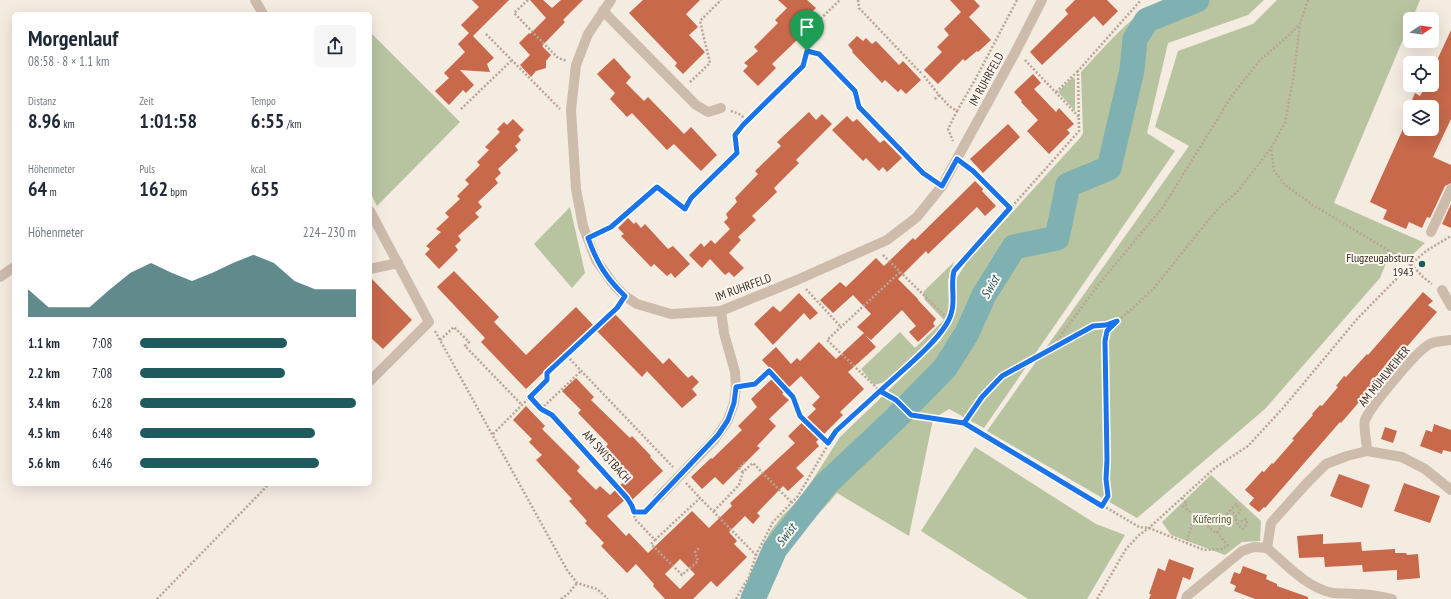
<!DOCTYPE html>
<html lang="de">
<meta charset="utf-8">
<style>
body{margin:0;font-family:"PT Sans Narrow",sans-serif;background:#f6f6f7;color:#1f2937;height:100vh;display:flex;flex-direction:column;font-size:15px;white-space:nowrap}
*{box-sizing:border-box;margin:0}
p{font-size:13px;color:#747a83}
.icon{flex:none;width:22px;height:22px;fill:none;stroke:currentColor;stroke-width:2;stroke-linecap:round;stroke-linejoin:round}
.map{position:relative;flex:1;overflow:hidden}
.side{position:absolute;left:12px;top:12px;width:360px;height:474px;display:flex;flex-direction:column;background:#fff;border-radius:6px;box-shadow:0 4px 16px #0002}
.side>*{flex:none}
.needle{width:26px;rotate:77deg}
.controls{position:absolute;left:1403px;top:12px;display:grid;gap:8px}
.controls a{display:grid;place-items:center;width:36px;height:36px;border-radius:6px;background:#fff;box-shadow:0 4px 16px #0002;font-size:20px}
.pin{position:absolute;display:grid;place-items:center;width:34px;height:34px;color:#fff;margin:-41px -17px;border-radius:50% 50% 50% 0;rotate:-45deg;box-shadow:0 0 4px #0007}
.pin .icon{rotate:45deg}
.round{display:grid;place-items:center;flex:none;width:42px;height:42px;border-radius:6px;background:#f6f6f7}
.headline{display:flex;align-items:center;justify-content:space-between;height:68px;padding:0 16px}
h1{font-size:22px;font-weight:700;line-height:30px}
.metrics{display:grid;grid-template-columns:repeat(3,1fr);gap:6px;height:68px;padding:4px 16px}
.metrics div{display:grid;align-content:center}
.metrics b{font-size:20px;font-weight:700}
.metrics small{font-size:11px;font-weight:400}
.metrics p{font-size:11px}
.chart{height:112px;padding:8px 16px}
.chart p{display:flex;justify-content:space-between}
.chart svg{width:100%;height:72px;margin-top:4px;fill:#1f5a5e;opacity:.7}
ul{padding:0 16px;list-style:none;font-size:13px}
li{display:grid;grid-template-columns:64px 48px 1fr;align-items:center;height:30px}
li i{height:10px;border-radius:5px;background:#1f5a5e}
.map>svg:first-child{display:block}
</style>
<div class="map">
<svg width="1451" height="599" viewBox="0 0 1451 599">
<rect width="100%" height="100%" fill="#f4ebe1"/>
<g fill="#b8c4a0">
<path d="M1163,0H1264L1248,15L1168,43L1147,133L1175,151L984,428L949,409L933,419L909,536L837,493C820,514 799,531 784,554C775,567 770,584 764,599H740L751,578L759,555L770,532L782,516L801,498L840,437L940,341L954,317L956,279L967,262L1080,138L1083,133L1081,72C1102,50 1135,10 1163,0Z"/>
<path d="M1277,0H1420L1412,19H1410V23L1334,203L1425,243L1410,257L1401,255L1388,258L1380,278L1265,409L1137,518L987,431L1189,146L1155,127L1178,51L1253,24Z"/>
<path d="M370,32L460,122L377,206L370,192Z"/>
<path d="M1073,77L1075,79V111L1058,92Z"/>
<path d="M570,207L585,273L572,288L534,244Z"/>
<path d="M954,262L948,280L949,310L948,316L942,326L934,336L885,382L874,385L861,369L900,332L915,348L944,320L925,300L923,292Z"/>
<path d="M975,447L1096,524L1125,535L1087,599H1028L921,531Z"/>
<path d="M1211,475L1261,521L1260,541L1242,542L1225,555L1171,535L1162,522Z"/>
</g>
<g fill="none" stroke-linecap="round" stroke-linejoin="round">
<path stroke="#7fb0b2" stroke-width="25" d="M753,599L775,549L825,485L895,419L945,368L967,333L984,295L1014,247L1057,238L1068,185L1109,168L1132,70L1135,39L1147,20L1197,0"/>
</g>
<g fill="#c8694b" fill-rule="evenodd">
<path d="M472,0H509L473,36L494,58L487,64L490,72L460,70L474,85L466,93L463,90L449,105L435,91L449,78L444,73L465,52L458,44L469,33L461,25L479,7Z"/>
<path d="M530,0H543L552,8L561,0H583L563,20L565,22L542,46L551,55L546,61V68L536,71L531,77L520,65L530,55L519,43L529,33L530,34L546,18Z"/>
<path d="M643,0H700L686,14L698,27L689,35L705,52L683,74L675,66L677,63L629,13Z"/>
<path d="M778,0H807L816,8L796,27L800,31L793,37L797,40L772,64L776,68L758,86L743,71L748,66L744,63L758,51L754,47L778,23L775,20L787,8Z"/>
<path d="M950,0H974L980,6L969,17L991,40L978,52L977,51L965,61L963,59L938,84L924,70L942,52L937,47L949,35L944,29L961,12Z"/>
<path d="M1075,0H1107L1118,11L1103,26L1094,16L1042,65L1030,52L1068,14L1065,10Z"/>
<path d="M1451,30V119L1433,157L1451,165V183L1445,186L1430,218L1427,217L1422,228L1409,222L1406,229L1383,219L1387,210L1370,202L1403,129H1432V107H1409L1415,93L1420,96L1426,85H1432V71Z"/>
<path d="M857,36L863,41L866,38L872,44L876,41L899,65L903,61L921,80L906,94L901,89L898,92L885,80L882,83L852,52L853,51L848,45Z"/>
<path d="M614,58L631,77L626,83L644,101L648,97L684,134L691,127L717,155L701,171L674,144L667,150L632,113L627,117L610,99L615,93L597,74Z"/>
<path d="M1033,74L1041,83L1034,89L1056,112L1059,108L1074,124L1067,130L1070,133L1049,154L1027,131L1038,120L1021,102L1022,101L1014,92Z"/>
<path d="M809,112L816,120L822,114L832,124L796,160L799,163L774,188L777,192L752,216L756,220L738,237L741,240L729,253L744,268L734,277L729,272L725,275L710,259L702,268L689,255L701,243L704,247L711,240L715,244L730,229L724,222L728,218L726,214L737,202L735,198L758,174L755,171L781,146L777,142Z"/>
<path d="M847,116L853,122L857,119L880,143L884,140L902,158L887,172L883,167L879,171L866,158L863,161L832,130Z"/>
<path d="M513,119L524,130L518,136L521,140L515,146L518,150L498,169L501,173L495,179L498,183L478,202L482,207L475,213L479,217L458,236L461,240L455,246L458,250L439,269L425,254L430,249L426,246L441,232L436,229L449,217L445,213L460,199L457,196L469,184L465,180L480,165L477,162L489,150L485,147L500,132L497,129L504,122L507,125Z"/>
<path d="M1008,124L1020,137L983,173L970,159Z"/>
<path d="M975,181L983,189L982,191L996,206L985,216L977,207L928,254L926,251L898,279L918,299V300L936,319L933,323L935,326L918,342L909,332L916,326L902,310L871,340L865,335L876,347L848,372L864,389L840,412L843,415L816,442L819,446L796,468L804,476L788,491L783,486L757,513L760,516L753,524L745,516L729,532L737,541L734,544L747,557L717,587L711,581L693,599H665L653,586L654,584L636,564L627,573L601,546L604,543L585,523L587,521L569,501L572,499L536,460L542,455L529,442L532,439L513,420L526,406L545,426L542,429L580,467L577,471L596,490L600,486L610,495L631,475L612,455L611,457L604,449L608,444L578,413L581,410L562,391L576,378L594,397L591,400L630,438L632,436L651,456L650,457L663,471L632,500L629,496L607,516L626,536L629,533L648,553L692,511L709,528L732,506L730,503L795,443L788,436L816,409L812,405L820,397L801,376L782,394L789,400L769,419L776,426L757,446L760,448L723,485L715,477L702,489L691,477L711,458L712,459L742,430L738,426L757,407L751,399L776,375L762,360L776,347L791,364L797,358L800,361L819,342L836,359L864,333L857,327L871,314L853,295L833,313L820,300L840,282L846,287L876,258L884,266L913,238L915,240ZM680,559L695,574L680,589L665,574Z"/>
<path d="M1451,204V228L1442,224Z"/>
<path d="M628,218L634,224L636,222L641,228L645,224L668,249L673,246L690,264L675,278L671,273L667,276L654,264L651,267L621,236L624,234L618,228Z"/>
<path d="M454,271L499,317L494,322L526,355L576,307L593,325L526,389L481,342L485,338L437,287Z"/>
<path d="M370,277L412,320L383,349L370,337Z"/>
<path d="M1423,292L1433,301L1428,305L1437,312L1341,423L1340,422L1265,508L1264,507L1259,512L1249,504L1254,498L1245,490L1262,471L1264,472L1272,463L1273,464L1294,440L1292,439L1313,415L1312,414L1320,405L1322,406L1338,387L1336,386L1344,376L1346,377L1367,354L1368,355Z"/>
<path d="M799,293L818,313L810,320L804,313L773,345L754,324L773,306L780,312Z"/>
<path d="M614,313L663,364L669,358L688,378L692,375L699,382L692,389L697,395L682,408L647,371L642,377L596,330Z"/>
<path d="M1434,424L1451,430V452L1443,450L1442,454L1420,446L1426,430L1432,432Z"/>
<path d="M1385,427L1397,431L1393,443L1381,439Z"/>
<path d="M1339,474L1370,485L1362,508L1330,496Z"/>
<path d="M1404,483L1440,496L1430,523L1394,511Z"/>
<path d="M1323,534V544L1361,542L1362,551L1395,549V553H1406L1407,555L1418,554L1420,578L1397,580V570L1363,572L1362,565L1325,567L1324,557L1299,558L1297,536Z"/>
<path d="M1169,559L1194,568L1190,580L1183,577L1176,599H1149L1151,594H1149L1158,568L1165,571Z"/>
<path d="M1243,566L1267,575L1266,579L1277,584V586L1308,597V599H1255L1234,591L1236,586L1230,583L1234,572L1240,574Z"/>
</g>
<g fill="none" stroke-linecap="round" stroke-linejoin="round">
<g stroke="#b9a596" stroke-width="2.5" stroke-dasharray="2 2" stroke-linecap="butt">
<path d="M528,0L514,13L558,58L567,61"/>
<path d="M858,0L859,8L921,73"/>
<path d="M1308,0L1300,24L1294,73L1285,123L1271,148L1274,171L1285,185L1313,205L1411,264L1423,277L1432,284"/>
<path d="M486,34L560,109"/>
<path d="M807,51L819,54L855,91L859,107L923,173L933,180"/>
<path d="M1025,60L1079,117"/>
<path d="M924,76L939,95L935,99"/>
<path d="M690,82L710,63L700,21L721,0"/>
<path d="M1056,92L1078,71"/>
<path d="M939,95L949,106L957,111L948,129L953,141"/>
<path d="M461,109L511,61"/>
<path d="M731,111L739,114L748,120"/>
<path d="M957,111L976,78L1017,0"/>
<path d="M965,165L973,171L1010,208"/>
<path d="M597,234L611,227L657,187L685,209L691,197L737,153L735,135L743,125L803,66L813,26L840,0"/>
<path d="M883,255L949,320"/>
<path d="M900,272L827,340L880,391L896,400L911,415L964,423L1139,527L1149,528L1204,550L1223,549L1227,545L1230,547"/>
<path d="M806,289L841,327"/>
<path d="M435,331L567,570L577,583L597,589L608,599"/>
<path d="M440,340L454,327L469,342L465,346L522,405"/>
<path d="M1050,350L1099,284L1163,207L1233,94L1260,60L1287,37L1300,24"/>
<path d="M567,356L673,467"/>
<path d="M747,386L755,384L769,371L793,397L800,416L828,443"/>
<path d="M530,397L541,409L552,415L627,498L632,506L635,519L655,540L651,544L682,575L698,561L695,552L699,548"/>
<path d="M541,409L581,371"/>
<path d="M964,423L982,397L1002,376L1093,326L1106,325L1116,321"/>
<path d="M493,434L547,380V373L567,356L619,305"/>
<path d="M743,472L739,468L745,462"/>
<path d="M686,483L700,498"/>
<path d="M1182,498L1187,504L1183,506L1195,516L1186,543"/>
<path d="M1102,506L1108,495L1106,479L1107,460L1105,341L1107,331L1117,321L1134,307L1154,288L1210,218L1222,205L1237,192L1271,148"/>
<path d="M714,511L739,485L743,472L753,463L792,503"/>
<path d="M634,512H645L651,506"/>
<path d="M1195,516L1216,533L1228,519L1225,516L1236,504L1240,509V512L1236,516L1231,510"/>
<path d="M1236,519L1238,525L1243,529L1247,524L1246,519L1242,521H1238"/>
<path d="M1227,521L1236,518"/>
<path d="M1217,532L1227,545"/>
<path d="M655,540L700,498L756,555"/>
<path d="M157,599L269,484"/>
<path d="M561,599L568,594L577,583"/>
<path d="M736,599L749,577L756,555L773,522L798,496L836,431L937,338C942,330 950,322 952,313C955,299 950,285 955,271L1079,131L1078,71L1141,0"/>
<path d="M1097,599L1126,549L1139,535L1149,528L1161,517L1216,467L1248,446L1283,408L1358,318L1411,264L1426,251L1451,236"/>
</g>
<g stroke="#cdbbac" stroke-width="10">
<path d="M255,0L263,14"/>
<path d="M611,0L588,34L576,65L571,110L576,189L583,226L596,260L614,285L625,296L637,304L671,314L721,311L797,280L887,240L917,217L942,186L1016,51L1042,0"/>
<path d="M603,11L696,105L708,112L721,108"/>
<path d="M370,211L429,322L370,381"/>
<path d="M1431,232L1451,189"/>
<path d="M370,269L398,263"/>
<path d="M0,277L14,267"/>
<path d="M1442,290L1451,306"/>
<path d="M1367,451C1367,443 1363,426 1365,420C1371,406 1419,347 1432,343C1438,341 1445,341 1451,340"/>
<path d="M658,498L715,439L728,420L734,403L736,387L735,372L724,333L721,311"/>
<path d="M1267,548L1271,523L1306,484L1326,464L1347,456L1367,451L1402,457L1425,469L1451,490"/>
<path d="M1267,548C1287,565 1307,588 1333,593C1340,594 1348,593 1355,594C1368,594 1380,596 1392,599"/>
<path d="M1186,599L1187,596L1242,551L1254,547L1267,548"/>
</g>
</g>
<g fill="none" stroke-linecap="round" stroke-linejoin="round">
<g stroke="#fff" stroke-width="8">
<path id="route" d="M807,51L803,66L743,125L735,135L737,153L691,198L685,209L657,187L611,227L588,238C597,263 606,278 625,296L617,308L547,373V380L530,397L541,409L552,415L627,498L632,506L634,512H645L718,435L728,420L734,403L736,387L755,384L769,371L793,397L800,416L828,443L836,431L880,391L896,400L911,415L964,423L1102,506L1108,496L1106,479L1107,460L1105,341L1107,331L1117,321L1106,325L1093,326L1002,376L982,397L964,423L911,415L896,400L880,391C898,374 945,337 951,314C956,300 950,286 954,271L1010,208L973,171L957,159L942,186L923,173L859,107L855,91L819,54L807,51"/>
</g>
<use href="#route" stroke="#1a73e8" stroke-width="5"/>
</g>
<circle fill="#1f5a5e" stroke="#fbf5ee" stroke-width="1.5" cx="1422" cy="264" r="4"/>
<g text-anchor="middle" dominant-baseline="central" stroke-width="4" stroke-linejoin="round" paint-order="stroke">
<g font-size="12" fill="#3b302b" stroke="#fbf5ee">
<text transform="translate(986 79) rotate(-61)">IM RUHRFELD</text>
<text transform="translate(743 287) rotate(-20)">IM RUHRFELD</text>
<text transform="translate(1384 376) rotate(-51)">AM MÜHLWEIHER</text>
<text transform="translate(607 456) rotate(48)">AM SWISTBACH</text>
</g>
<g font-size="12" fill="#3b302b" stroke="#fbf5ee" text-anchor="end">
<text x="1414" y="257">Flugzeugabsturz<tspan x="1414" dy="14">1943</tspan></text>
</g>
<g font-size="12" fill="#4a5a2e" stroke="#fbf5ee">
<text x="1212" y="518">Küferring</text>
</g>
<g font-size="13" font-style="italic" fill="#1f5a5e" stroke="#fbf5ee">
<text transform="translate(990 287) rotate(-60)">Swist</text>
<text transform="translate(786 535) rotate(-52)">Swist</text>
</g>
</g>
</svg>
<div class="controls">
<a><svg class="needle" viewBox="-14 -14 28 28"><path d="M0-13l5 13h-10z" fill="#e53935"/><path d="M0 13l5-13h-10z" fill="#747a83"/></svg></a>
<a><svg class="icon" aria-label="locate" viewBox="0 0 24 24"><circle cx="12" cy="12" r="6"/><path d="M12 2v4M12 18v4M2 12h4M18 12h4"/></svg></a>
<a><svg class="icon" aria-label="layers" viewBox="0 0 24 24"><path d="M12 4l9 5-9 5-9-5zM3 14l9 5 9-5"/></svg></a>
</div>
<div class="pin" style="left:807px;top:51px;background:#1e9e55"><svg class="icon" aria-label="arrive" viewBox="0 0 24 24"><path d="M6 21V4h12l-3 4 3 4H6"/></svg></div>
<section class="side">
<div class="headline"><div><h1>Morgenlauf</h1><p>08:58 · 8 × 1.1 km</p></div><a class="round"><svg class="icon" aria-label="share" viewBox="0 0 24 24"><path d="M12 15V3M7 8l5-5 5 5M5 13v7h14v-7"/></svg></a></div>
<div class="metrics">
<div><p>Distanz</p><b>8.96<small> km</small></b></div>
<div><p>Zeit</p><b>1:01:58</b></div>
<div><p>Tempo</p><b>6:55<small> /km</small></b></div>
</div>
<div class="metrics">
<div><p>Höhenmeter</p><b>64<small> m</small></b></div>
<div><p>Puls</p><b>162<small> bpm</small></b></div>
<div><p>kcal</p><b>655</b></div>
</div>
<div class="chart"><p><span>Höhenmeter</span>224–230 m</p>
<svg viewBox="0 0 160 44" preserveAspectRatio="none"><path d="M0 44V27L10 38L20 38L30 38L40 27L50 17L60 11L70 17L80 22L90 17L100 11L110 6L120 11L130 22L140 27L150 27L160 27V44z"/></svg>
</div>
<ul>
<li><b>1.1 km</b>7:08<i style="width:68%"></i></li>
<li><b>2.2 km</b>7:08<i style="width:67%"></i></li>
<li><b>3.4 km</b>6:28<i style="width:100%"></i></li>
<li><b>4.5 km</b>6:48<i style="width:81%"></i></li>
<li><b>5.6 km</b>6:46<i style="width:83%"></i></li>
</ul>
</section>
</div>
